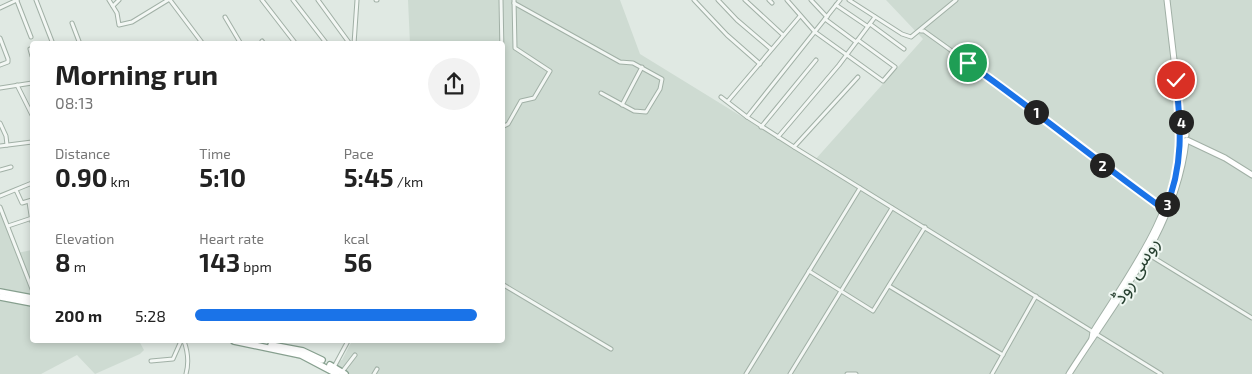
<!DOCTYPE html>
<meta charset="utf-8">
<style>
body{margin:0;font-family:"Exo 2","Noto Sans Arabic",sans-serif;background:#f2f2f2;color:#222;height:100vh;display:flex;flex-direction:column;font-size:19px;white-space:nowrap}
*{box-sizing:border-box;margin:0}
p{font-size:16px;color:#767676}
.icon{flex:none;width:28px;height:28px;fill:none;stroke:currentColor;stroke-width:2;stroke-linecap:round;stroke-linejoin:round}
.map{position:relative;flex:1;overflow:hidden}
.side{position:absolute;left:30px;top:41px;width:475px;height:302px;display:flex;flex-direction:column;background:#fff;border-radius:5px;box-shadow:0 2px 8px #0003}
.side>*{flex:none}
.pin{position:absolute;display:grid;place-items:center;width:42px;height:42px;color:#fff;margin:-21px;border:2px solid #fff;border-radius:50%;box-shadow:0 1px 5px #0007}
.km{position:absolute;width:25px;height:25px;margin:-12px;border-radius:50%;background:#222;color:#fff;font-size:14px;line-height:25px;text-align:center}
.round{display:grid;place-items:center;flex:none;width:52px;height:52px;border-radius:26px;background:#f2f2f2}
.overview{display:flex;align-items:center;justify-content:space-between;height:85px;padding:0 25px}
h1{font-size:28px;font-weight:700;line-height:38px}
.figures{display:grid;grid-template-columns:repeat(3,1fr);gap:8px;height:85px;padding:5px 25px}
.figures div{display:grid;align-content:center}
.figures b{font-size:25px;font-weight:700}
.figures small{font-size:14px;font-weight:400}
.figures p{font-size:14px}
ul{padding:0 25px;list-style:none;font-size:16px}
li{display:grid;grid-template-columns:80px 60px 1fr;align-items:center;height:38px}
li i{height:12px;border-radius:6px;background:#1a73e8}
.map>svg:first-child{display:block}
</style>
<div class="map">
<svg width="1252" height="374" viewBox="0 0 1252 374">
<rect width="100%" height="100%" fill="#e0e9e3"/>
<g fill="#cedbd2">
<path d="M408,0H620L640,54L814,161L923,39L886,0H1252V374H329L333,362L342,360L352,341H502V44H410Z"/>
<path d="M0,206L17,253L32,250V341H139L144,350L140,354L95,374L77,355L41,374H0Z"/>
</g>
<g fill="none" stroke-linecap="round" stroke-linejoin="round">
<g stroke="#a1b0a6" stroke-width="5">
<g id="minor">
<path d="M36,0L53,44"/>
<path d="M109,0L117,13L119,25L132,22L168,0"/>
<path d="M170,0L203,44"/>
<path d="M262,0L296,44"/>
<path d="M293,0L327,44"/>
<path d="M318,0L350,44"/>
<path d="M376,0H377"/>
<path d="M501,0L502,53"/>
<path d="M694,0L727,35L760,64"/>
<path d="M718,0L737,20L771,49"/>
<path d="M745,0L783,35"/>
<path d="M769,0L772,3"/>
<path d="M787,0L815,32L883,81L895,67L858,40"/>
<path d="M811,0L827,17"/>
<path d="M849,0L902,34L911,37L956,0"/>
<path d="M17,1L31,37"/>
<path d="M514,3L620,62L633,63L662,79L660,89L646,112L634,111L601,93"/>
<path d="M836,5L867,26"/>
<path d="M113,6L119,0"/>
<path d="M0,8L17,0"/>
<path d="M225,17L241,44"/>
<path d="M825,19L856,42"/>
<path d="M72,23L80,44"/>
<path d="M870,24L904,49"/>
<path d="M921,31H924L1030,107L1098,162L1164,209"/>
<path d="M0,38L8,59V62L0,65"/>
<path d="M262,41L264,44"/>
<path d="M354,44L357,0"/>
<path d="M30,49L32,56"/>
<path d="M17,85L32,115"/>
<path d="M0,88L32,83"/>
<path d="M721,97L747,117L794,147L1161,374"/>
<path d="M728,101L800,16"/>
<path d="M622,105L642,67"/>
<path d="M747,117L840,0"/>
<path d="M0,123L6,136L7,145"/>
<path d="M502,127L508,124L521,101L534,98L550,71L515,48L514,0"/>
<path d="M761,127L816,60"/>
<path d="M778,137L839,65L875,17"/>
<path d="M0,146L32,142"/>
<path d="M794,147L858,77"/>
<path d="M0,170L11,167"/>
<path d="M16,190L22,203L32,200"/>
<path d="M0,196L32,183"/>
<path d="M29,202L32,222"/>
<path d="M0,207L32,289"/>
<path d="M8,226L32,218"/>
<path d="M1146,253L1252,318"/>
<path d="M809,271L873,311L925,227"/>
<path d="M502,284L611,349"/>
<path d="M889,286L1003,355"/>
<path d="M184,341C188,352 189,363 186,374"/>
<path d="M151,361L173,359L181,341"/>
<path d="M334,367L348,341"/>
<path d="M342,372L355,355"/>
<path d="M374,374L377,369"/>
<path d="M746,374L860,188"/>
<path d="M790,374L892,208"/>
<path d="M847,374H856"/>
<path d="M992,374L1036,296"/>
</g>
</g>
<g stroke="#a1b0a6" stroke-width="7">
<g id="secondary">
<path d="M1167,0L1182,128L1181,138"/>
<path d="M1185,123L1186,135"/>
<path d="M1187,140L1225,158L1252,175"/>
<path d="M1092,338L1093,332C1132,270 1175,214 1181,139"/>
<path d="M1069,374C1115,301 1176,230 1186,141"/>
</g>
</g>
<g stroke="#87a08f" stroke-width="8">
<g id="trunk">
<path d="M0,292L32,298"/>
<path d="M0,297L32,303"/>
<path d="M234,341L301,355L337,374"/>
<path d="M271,345L303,351L322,360"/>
<path d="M330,365L345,374"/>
</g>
</g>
<use href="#minor" stroke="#f3f7f4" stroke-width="3"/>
<use href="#secondary" stroke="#fff" stroke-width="5"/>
<use href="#trunk" stroke="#fff" stroke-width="5.5"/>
</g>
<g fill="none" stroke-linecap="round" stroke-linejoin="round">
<g stroke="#fff" stroke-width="10">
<path id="route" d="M968,63C1035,110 1098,162 1165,210C1184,166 1181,126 1176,80"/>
</g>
<use href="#route" stroke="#1a73e8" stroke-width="6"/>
</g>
<g text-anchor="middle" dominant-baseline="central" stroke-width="4" stroke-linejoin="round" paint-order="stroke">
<g font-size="19" fill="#284131" stroke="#eff7f2">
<text transform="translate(1135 270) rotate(-59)">روسی روڈ</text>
</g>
</g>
</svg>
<div class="pin" style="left:968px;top:63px;background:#1e9e55"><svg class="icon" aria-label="arrive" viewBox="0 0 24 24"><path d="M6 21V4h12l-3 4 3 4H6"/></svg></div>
<div class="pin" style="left:1176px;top:80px;background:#d93025"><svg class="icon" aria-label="check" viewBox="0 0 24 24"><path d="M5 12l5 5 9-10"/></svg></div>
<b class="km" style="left:1036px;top:112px">1</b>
<b class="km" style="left:1102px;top:165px">2</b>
<b class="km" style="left:1167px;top:204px">3</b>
<b class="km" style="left:1181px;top:122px">4</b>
<section class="side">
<div class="overview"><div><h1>Morning run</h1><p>08:13</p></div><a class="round"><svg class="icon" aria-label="share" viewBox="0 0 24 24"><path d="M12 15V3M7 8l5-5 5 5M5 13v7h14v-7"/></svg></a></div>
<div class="figures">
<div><p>Distance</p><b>0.90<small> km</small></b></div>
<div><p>Time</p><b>5:10</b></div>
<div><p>Pace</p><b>5:45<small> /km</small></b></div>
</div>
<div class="figures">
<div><p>Elevation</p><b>8<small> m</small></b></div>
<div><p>Heart rate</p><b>143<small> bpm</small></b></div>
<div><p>kcal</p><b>56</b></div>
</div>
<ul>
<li><b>200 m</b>5:28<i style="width:99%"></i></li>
</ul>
</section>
</div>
